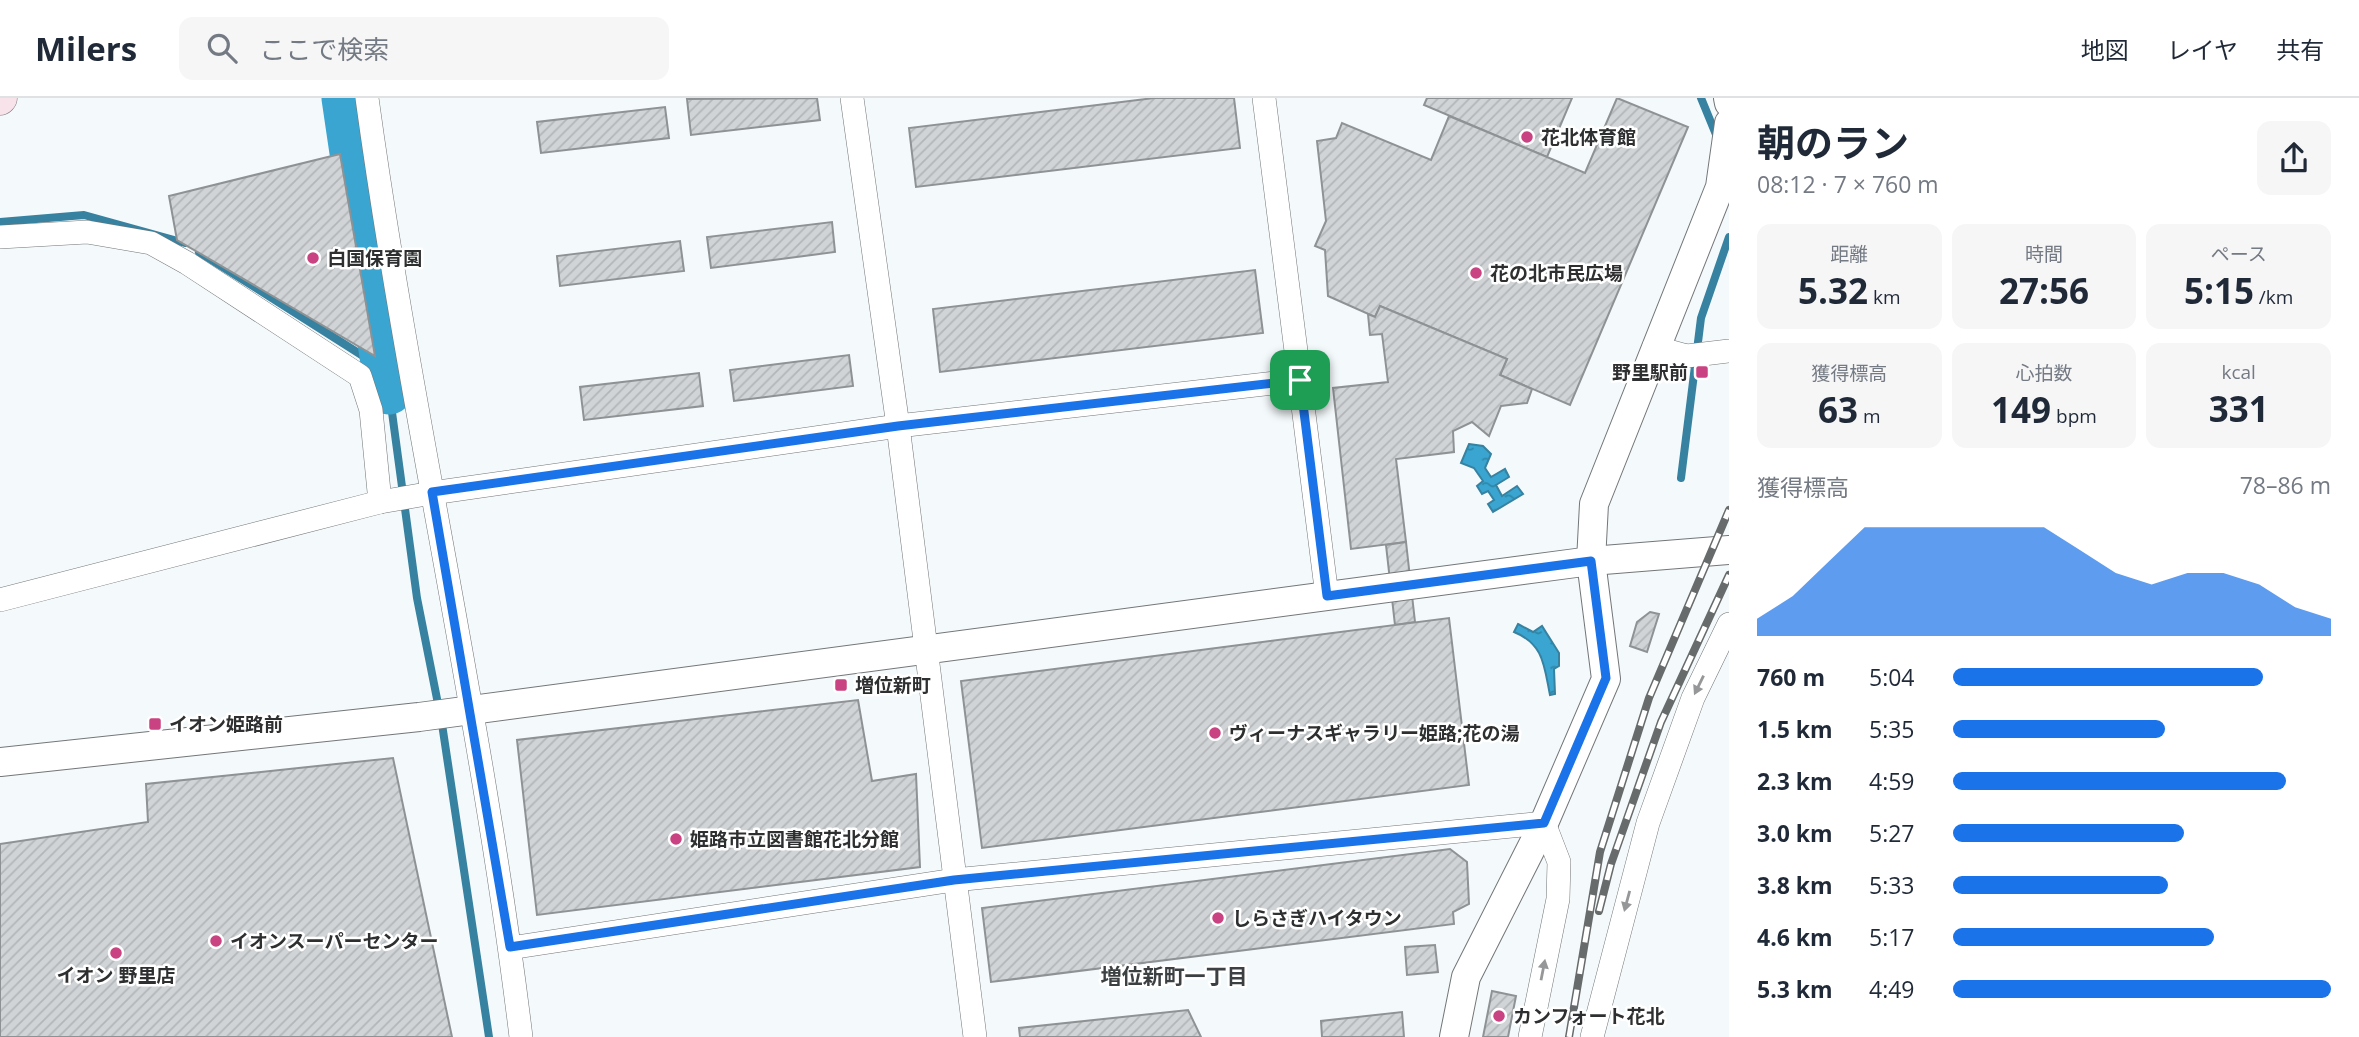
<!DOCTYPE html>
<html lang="ja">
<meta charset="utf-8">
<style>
body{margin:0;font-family:"Open Sans","Noto Sans JP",sans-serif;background:#f6f6f7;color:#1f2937;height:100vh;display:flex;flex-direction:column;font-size:26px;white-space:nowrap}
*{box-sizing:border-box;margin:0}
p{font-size:23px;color:#747a83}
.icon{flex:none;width:38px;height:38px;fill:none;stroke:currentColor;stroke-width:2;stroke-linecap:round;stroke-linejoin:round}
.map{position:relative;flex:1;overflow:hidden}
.panel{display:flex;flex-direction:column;background:#fff;width:630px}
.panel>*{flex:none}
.pin{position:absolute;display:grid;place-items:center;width:60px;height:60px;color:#fff;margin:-30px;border-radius:14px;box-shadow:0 4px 10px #0006}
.round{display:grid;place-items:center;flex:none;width:74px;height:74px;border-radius:14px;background:#f6f6f7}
.head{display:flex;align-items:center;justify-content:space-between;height:119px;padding:0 28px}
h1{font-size:38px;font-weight:700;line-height:52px}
.stats{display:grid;grid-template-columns:repeat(3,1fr);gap:10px;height:119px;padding:7px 28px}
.stats div{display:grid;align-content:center;border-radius:14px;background:#f6f6f7;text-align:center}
.stats b{font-size:35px;font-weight:700}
.stats small{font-size:19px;font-weight:400}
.stats p{font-size:19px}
.chart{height:196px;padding:14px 28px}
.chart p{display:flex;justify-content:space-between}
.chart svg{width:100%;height:126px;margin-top:7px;fill:#1a73e8;opacity:.7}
ul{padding:0 28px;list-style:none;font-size:23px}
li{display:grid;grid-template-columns:112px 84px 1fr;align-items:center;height:52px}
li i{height:18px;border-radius:9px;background:#1a73e8}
header{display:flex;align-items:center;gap:42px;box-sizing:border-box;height:98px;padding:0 35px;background:#fff;border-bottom:2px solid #e0e1e3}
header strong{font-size:33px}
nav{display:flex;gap:38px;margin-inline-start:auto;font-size:24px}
.search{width:490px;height:63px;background:#f6f6f7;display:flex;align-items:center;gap:18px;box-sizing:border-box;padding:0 24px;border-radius:14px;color:#747a83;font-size:26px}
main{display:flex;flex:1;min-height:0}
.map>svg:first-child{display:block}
</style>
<header>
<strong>Milers</strong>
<div class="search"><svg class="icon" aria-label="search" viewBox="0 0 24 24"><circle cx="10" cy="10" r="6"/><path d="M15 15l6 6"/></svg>ここで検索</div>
<nav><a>地図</a><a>レイヤ</a><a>共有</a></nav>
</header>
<main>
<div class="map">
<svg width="1729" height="939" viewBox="0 0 1729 939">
<defs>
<pattern id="water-ripples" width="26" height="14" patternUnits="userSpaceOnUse" patternTransform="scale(1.75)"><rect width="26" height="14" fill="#39a5d0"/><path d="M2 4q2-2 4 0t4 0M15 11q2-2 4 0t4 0" fill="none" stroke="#3087a9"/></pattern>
<pattern id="building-hatch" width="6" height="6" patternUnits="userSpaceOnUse" patternTransform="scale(1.75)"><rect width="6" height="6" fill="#d0d4d6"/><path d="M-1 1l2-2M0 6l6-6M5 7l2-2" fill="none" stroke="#b3b6b8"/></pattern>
</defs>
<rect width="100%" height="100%" fill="#f4f9fb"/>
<g fill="url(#water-ripples)" stroke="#3682a0" stroke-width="2">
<path d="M1469,346L1483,348L1491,356L1485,370L1491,379L1505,371L1509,379L1496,387L1502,398L1517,388L1523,396L1493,414L1488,406L1494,402L1488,393L1482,396L1477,388L1483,383L1474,370L1461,365Z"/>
<path d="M1518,526L1533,534L1542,528L1559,555V568L1554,571L1555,596L1550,597C1544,568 1544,546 1514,534Z"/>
</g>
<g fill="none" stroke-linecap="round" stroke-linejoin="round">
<g stroke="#3682a0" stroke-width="8">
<path d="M1701,0L1717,39"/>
<path d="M0,124L84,117L185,145"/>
<path d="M199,154L371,263L389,292L417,500L442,626L489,939"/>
<path d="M1681,380L1701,220L1729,139"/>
</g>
<path stroke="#39a5d0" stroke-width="49" d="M346,0L389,292"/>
</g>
<g fill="url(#building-hatch)" stroke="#8f9294" stroke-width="2">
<path d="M817,0L820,22L691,37L687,1Z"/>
<path d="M1154,0H1234L1240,50L916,89L909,30Z"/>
<path d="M1427,0H1572L1547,59L1424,7Z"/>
<path d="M1617,0L1688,29L1570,307L1500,277L1507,261L1380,208L1375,219L1328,198L1325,152L1315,148L1326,123L1317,43L1336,40L1342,25L1431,62L1449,18L1585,75Z"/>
<path d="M665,9L669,40L541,55L537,24Z"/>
<path d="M340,56L375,258L177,142L169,98Z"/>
<path d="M832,124L835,154L711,170L707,139Z"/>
<path d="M680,143L684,173L560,188L557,158Z"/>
<path d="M1255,172L1263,235L940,274L933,211Z"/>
<path d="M1380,208L1507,261L1500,277L1532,291L1527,305L1501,308L1489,338L1472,324L1453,333L1454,354L1396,361L1406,444L1351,451L1333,290L1388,284L1382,236L1370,237L1368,216L1375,219Z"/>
<path d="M849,257L853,288L734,303L730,272Z"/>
<path d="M699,275L703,308L584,322L580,289Z"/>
<path d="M1406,444L1415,524L1395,527L1386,447Z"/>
<path d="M1650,514L1659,516L1647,554L1630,548L1637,524Z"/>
<path d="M1449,520L1469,687L982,750L961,583Z"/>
<path d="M858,602L872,683L916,676L920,769L537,817L517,642Z"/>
<path d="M393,660L452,939H0V746L148,724L146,686Z"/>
<path d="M1450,751L1467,764L1469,806L1453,814L1454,826L991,884L982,810Z"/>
<path d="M1435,847L1438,874L1407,877L1405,849Z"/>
<path d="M1492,893L1516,898L1508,939H1483Z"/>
<path d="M1188,912L1201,939H1020L1019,930Z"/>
<path d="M1402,914L1404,939H1322L1321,923Z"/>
</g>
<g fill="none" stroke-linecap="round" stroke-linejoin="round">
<g stroke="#737678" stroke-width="24">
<g id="minor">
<path d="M367,0C410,314 483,624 521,939"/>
<path d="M852,0L898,328L975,939"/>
<path d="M1264,0L1327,498"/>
<path d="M0,139L87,134L151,145L187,165L360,278L371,312L380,404"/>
<path d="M1654,249L1687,258L1729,253"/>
<path d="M0,502L380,404L432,395L898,328L1300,282"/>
<path d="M510,850L954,782L1544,725L1559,764L1558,801L1530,939"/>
<path d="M1592,939L1648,725L1693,600L1729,526"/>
</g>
</g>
<g stroke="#737678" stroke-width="30">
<g id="tertiary">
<path d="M1728,0L1729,5"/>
<path d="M0,664L419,619L1591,463L1729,452"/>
<path d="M1454,939L1466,879L1544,725L1606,581L1591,463L1594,406L1720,89L1729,25"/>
</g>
</g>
<g stroke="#737678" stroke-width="33">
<path id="secondary" d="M0,1L1,0"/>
</g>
<use href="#minor" stroke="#fff" stroke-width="23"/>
<use href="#tertiary" stroke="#fff" stroke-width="28"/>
<use href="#secondary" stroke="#f9e3eb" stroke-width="32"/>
<g stroke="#686b6c" stroke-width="8">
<g id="rail">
<path d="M1599,813L1611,766L1661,624L1729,477"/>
<path d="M1569,939L1600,754L1649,600L1729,412"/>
</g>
</g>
<use href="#rail" stroke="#fff" stroke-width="5" stroke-dasharray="16" stroke-linecap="butt"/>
</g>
<defs><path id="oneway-solid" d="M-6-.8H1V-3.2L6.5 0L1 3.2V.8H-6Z" transform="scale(1.75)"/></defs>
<g fill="#969798">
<use href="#oneway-solid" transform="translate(1699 587) rotate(116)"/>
<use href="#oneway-solid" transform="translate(1627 803) rotate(105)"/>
<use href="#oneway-solid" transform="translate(1543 872) rotate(-79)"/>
</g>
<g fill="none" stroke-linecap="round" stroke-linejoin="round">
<g stroke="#fff" stroke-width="14">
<path id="route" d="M1300,282L1327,498L1591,463L1606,580L1544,725L954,782L510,849L432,394L898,328Z"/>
</g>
<use href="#route" stroke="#1a73e8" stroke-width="9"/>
</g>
<g fill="#c94281" stroke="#fff" stroke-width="2.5">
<circle cx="1527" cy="39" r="7"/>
<circle cx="313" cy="160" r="7"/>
<circle cx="1476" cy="175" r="7"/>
<rect x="1695" y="267" width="14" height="14" rx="3.5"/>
<rect x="834" y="580" width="14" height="14" rx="3.5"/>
<rect x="148" y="619" width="14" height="14" rx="3.5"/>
<circle cx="1215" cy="635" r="7"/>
<circle cx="676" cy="741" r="7"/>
<circle cx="1218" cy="820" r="7"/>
<circle cx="216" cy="843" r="7"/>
<circle cx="116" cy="855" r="7"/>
<circle cx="1499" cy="918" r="7"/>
</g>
<g text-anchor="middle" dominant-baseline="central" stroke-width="5" stroke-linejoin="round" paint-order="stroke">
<g font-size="19" font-weight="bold" fill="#2e2f30" stroke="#fff" text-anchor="start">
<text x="1541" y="39">花北体育館</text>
<text x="327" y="160">白国保育園</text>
<text x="1490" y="175">花の北市民広場</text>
<text x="1688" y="274" text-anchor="end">野里駅前</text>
<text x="855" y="587">増位新町</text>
<text x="169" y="626">イオン姫路前</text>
<text x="1229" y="635">ヴィーナスギャラリー姫路;花の湯</text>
<text x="690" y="741">姫路市立図書館花北分館</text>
<text x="1232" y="820">しらさぎハイタウン</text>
<text x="230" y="843">イオンスーパーセンター</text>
<text x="116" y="877" text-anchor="middle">イオン 野里店</text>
<text x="1513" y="918">カンフォート花北</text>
</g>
<g font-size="21" font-weight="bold" fill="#3d4042" stroke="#fff">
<text x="1174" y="878">増位新町一丁目</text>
</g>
</g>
</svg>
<div class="pin" style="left:1300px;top:282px;background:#1e9e55"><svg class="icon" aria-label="arrive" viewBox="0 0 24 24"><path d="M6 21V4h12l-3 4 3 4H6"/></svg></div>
</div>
<section class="panel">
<div class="head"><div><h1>朝のラン</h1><p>08:12 · 7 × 760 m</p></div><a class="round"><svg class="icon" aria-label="share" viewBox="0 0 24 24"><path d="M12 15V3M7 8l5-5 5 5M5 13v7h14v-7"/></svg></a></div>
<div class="stats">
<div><p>距離</p><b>5.32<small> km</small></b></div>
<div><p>時間</p><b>27:56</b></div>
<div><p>ペース</p><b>5:15<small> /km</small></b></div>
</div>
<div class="stats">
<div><p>獲得標高</p><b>63<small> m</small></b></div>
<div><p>心拍数</p><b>149<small> bpm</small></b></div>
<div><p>kcal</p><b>331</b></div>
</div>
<div class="chart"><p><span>獲得標高</span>78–86 m</p>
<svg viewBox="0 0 160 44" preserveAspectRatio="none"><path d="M0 44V38L10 30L20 18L30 6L40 6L50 6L60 6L70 6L80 6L90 14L100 22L110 26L120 22L130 22L140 26L150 34L160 38V44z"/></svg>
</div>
<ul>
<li><b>760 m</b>5:04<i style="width:82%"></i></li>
<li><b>1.5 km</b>5:35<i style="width:56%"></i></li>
<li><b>2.3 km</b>4:59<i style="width:88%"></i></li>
<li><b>3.0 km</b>5:27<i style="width:61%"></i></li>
<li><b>3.8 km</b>5:33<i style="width:57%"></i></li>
<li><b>4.6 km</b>5:17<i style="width:69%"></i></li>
<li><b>5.3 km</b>4:49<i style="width:100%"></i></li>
</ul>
</section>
</main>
